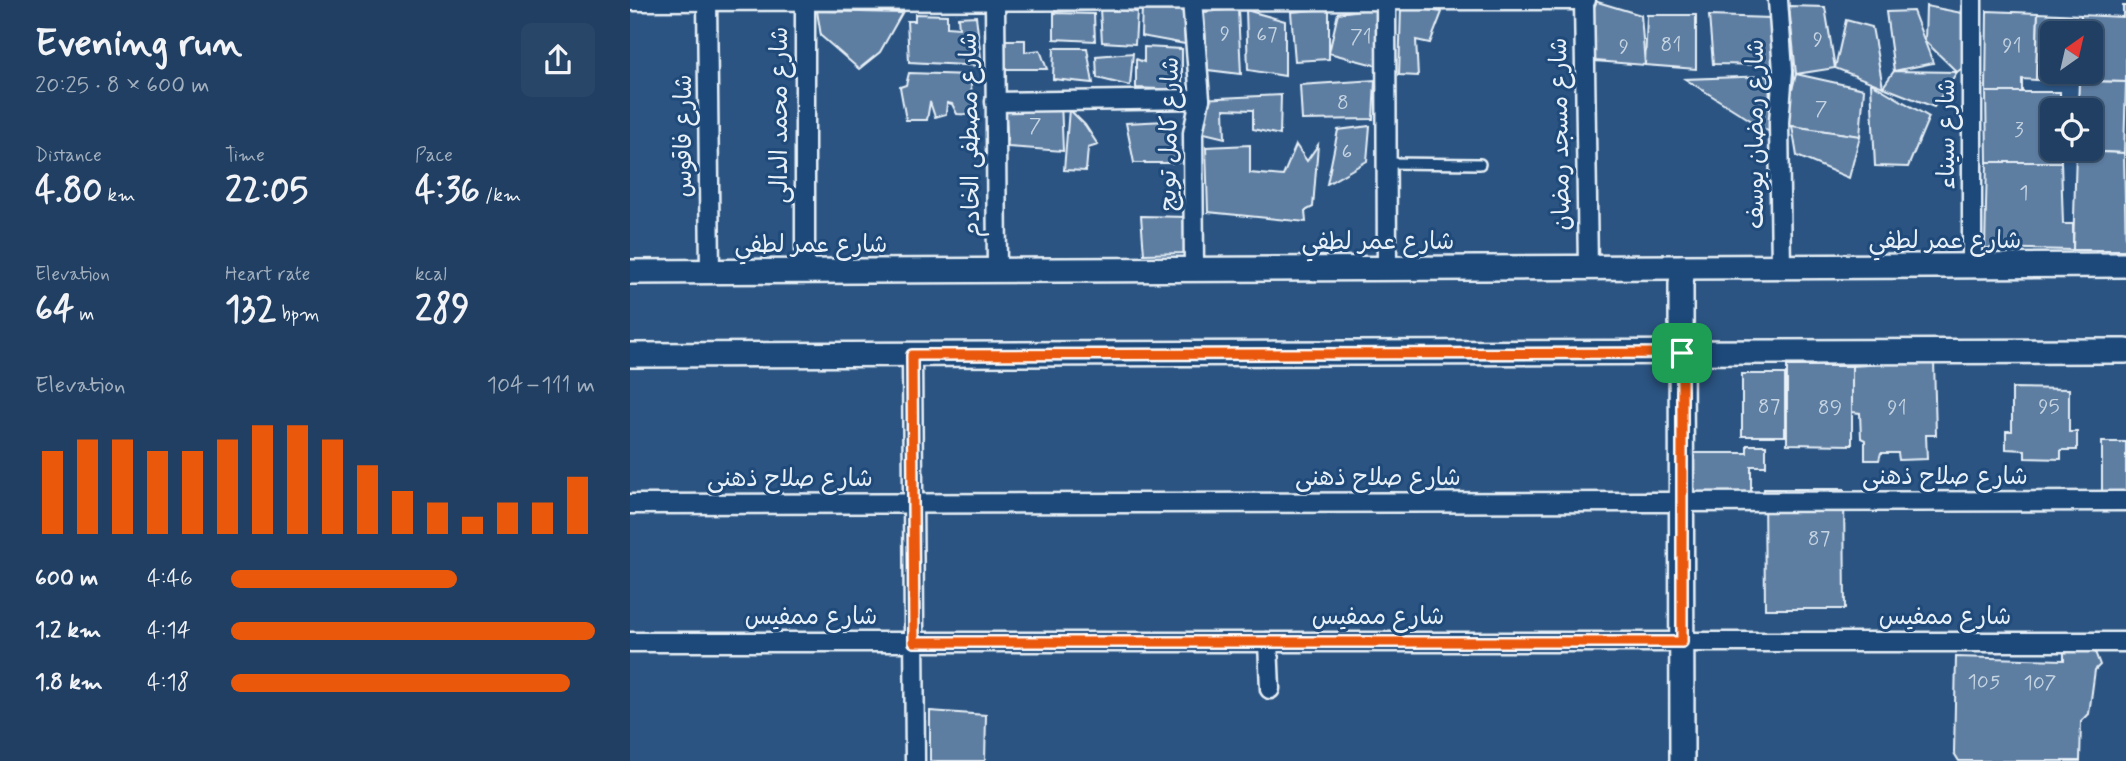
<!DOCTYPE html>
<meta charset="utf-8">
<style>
body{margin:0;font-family:Mynerve,"Playpen Sans Arabic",sans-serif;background:#284668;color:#f1f3f6;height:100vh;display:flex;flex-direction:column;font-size:26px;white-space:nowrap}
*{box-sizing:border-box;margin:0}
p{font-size:23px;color:#a2afbe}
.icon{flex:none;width:38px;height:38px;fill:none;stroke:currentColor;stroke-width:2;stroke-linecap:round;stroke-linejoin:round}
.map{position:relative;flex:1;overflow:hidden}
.sheet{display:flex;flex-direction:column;background:#203f62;width:630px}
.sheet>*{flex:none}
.needle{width:46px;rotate:34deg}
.buttons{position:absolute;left:1410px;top:21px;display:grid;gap:14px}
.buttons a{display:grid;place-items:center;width:63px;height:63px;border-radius:10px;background:#203f62;box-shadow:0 2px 5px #0004,0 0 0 2px #3d5877;font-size:35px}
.pin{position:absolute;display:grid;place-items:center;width:60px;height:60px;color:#fff;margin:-30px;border-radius:14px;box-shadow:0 4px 10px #0006}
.round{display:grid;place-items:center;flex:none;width:74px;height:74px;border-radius:10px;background:#284668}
.headline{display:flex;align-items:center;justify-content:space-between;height:119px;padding:0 35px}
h1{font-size:38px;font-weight:700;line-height:52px}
.figures{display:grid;grid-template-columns:repeat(3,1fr);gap:10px;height:119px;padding:7px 35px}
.figures div{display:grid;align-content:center}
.figures b{font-size:35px;font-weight:700}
.figures small{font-size:19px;font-weight:400}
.figures p{font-size:19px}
.chart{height:196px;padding:14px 35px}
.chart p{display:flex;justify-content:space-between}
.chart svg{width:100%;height:126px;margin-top:7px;stroke:#ea580c;stroke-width:6}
ul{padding:0 35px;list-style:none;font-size:23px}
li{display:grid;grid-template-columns:112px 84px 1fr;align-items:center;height:52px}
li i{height:18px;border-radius:9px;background:#ea580c}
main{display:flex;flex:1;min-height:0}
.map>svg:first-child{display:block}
</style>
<main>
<section class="sheet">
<div class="headline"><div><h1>Evening run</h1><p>20:25 · 8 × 600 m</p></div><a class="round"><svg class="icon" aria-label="share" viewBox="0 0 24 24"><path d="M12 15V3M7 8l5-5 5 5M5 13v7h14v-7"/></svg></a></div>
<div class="figures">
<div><p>Distance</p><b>4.80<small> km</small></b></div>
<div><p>Time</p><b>22:05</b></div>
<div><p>Pace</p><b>4:36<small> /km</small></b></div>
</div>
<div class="figures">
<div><p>Elevation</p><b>64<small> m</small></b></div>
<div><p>Heart rate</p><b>132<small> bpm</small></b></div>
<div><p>kcal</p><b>289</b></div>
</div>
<div class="chart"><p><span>Elevation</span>104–111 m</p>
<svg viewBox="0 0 160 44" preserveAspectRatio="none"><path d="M5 44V15M15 44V11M25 44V11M35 44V15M45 44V15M55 44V11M65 44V6M75 44V6M85 44V11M95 44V20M105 44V29M115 44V33M125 44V38M135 44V33M145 44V33M155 44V24"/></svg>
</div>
<ul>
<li><b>600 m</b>4:46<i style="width:62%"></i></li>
<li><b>1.2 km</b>4:14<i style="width:100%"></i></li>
<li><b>1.8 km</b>4:18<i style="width:93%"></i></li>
</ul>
</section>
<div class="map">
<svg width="1496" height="761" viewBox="0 0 1496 761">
<rect width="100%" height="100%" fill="#2b5482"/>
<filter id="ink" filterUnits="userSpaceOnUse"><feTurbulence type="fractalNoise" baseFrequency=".0143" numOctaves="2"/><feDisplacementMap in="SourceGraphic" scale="14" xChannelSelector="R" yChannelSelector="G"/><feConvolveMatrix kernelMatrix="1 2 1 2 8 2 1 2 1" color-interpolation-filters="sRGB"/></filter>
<g filter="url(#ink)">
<g fill="#5d7da1" stroke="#e8f1f8" stroke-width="2">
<path d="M961,0L1011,15L1015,65L965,61Z"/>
<path d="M512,6L553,8L555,44L511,36Z"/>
<path d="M1159,6L1195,7L1205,68L1166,74Z"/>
<path d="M1296,6L1332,13L1335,66L1327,72L1295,41Z"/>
<path d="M1493,6H1496V82L1449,81V72H1461V33H1450L1451,15L1493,17Z"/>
<path d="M771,7L812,12L800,43L786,40L788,76L769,75Z"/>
<path d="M749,8L748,66L699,53L708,13Z"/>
<path d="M470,9L507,12L505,44L472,42Z"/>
<path d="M608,9L611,74L578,70L574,12Z"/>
<path d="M699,9V59L665,61L661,12Z"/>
<path d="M616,10L655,21V76L618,70Z"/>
<path d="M187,11L272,13L250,52L229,69L191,36Z"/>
<path d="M1283,11L1303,63L1264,71L1256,12Z"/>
<path d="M1357,11L1408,13L1406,80L1392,79V92H1356Z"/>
<path d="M424,13L464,14L465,41L424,39Z"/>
<path d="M1408,13L1451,15L1450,33H1423V72H1449V81L1406,80Z"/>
<path d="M285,14L317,15V27L329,28L328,17L346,16L352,66L279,62L277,21H285Z"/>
<path d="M1017,15H1066V69L1015,65Z"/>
<path d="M1079,16L1141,18L1143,65L1083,64Z"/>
<path d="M1216,20L1242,27L1253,87L1205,68Z"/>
<path d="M372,40H395V52L410,50L417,69H372Z"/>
<path d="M514,47L552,49V90L506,88V59L514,62Z"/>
<path d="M424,48H457L463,83L423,79Z"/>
<path d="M503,53L500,86L467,78L466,56Z"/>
<path d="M1264,71L1327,72L1304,107L1253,87Z"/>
<path d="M279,73L340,75L344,115L327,114L322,104L317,103L316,114L305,117L300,102L297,120H276L270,87L276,85Z"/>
<path d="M1166,74L1234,89L1230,136L1153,125Z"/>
<path d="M1139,76L1141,133L1055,79Z"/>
<path d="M745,80L743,119L672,120L670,85Z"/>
<path d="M1449,81L1496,82L1494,153L1446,151V149H1461V110H1448Z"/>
<path d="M1241,83L1299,117L1278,167L1245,166Z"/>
<path d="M1356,92H1430V110H1423V149H1431V162H1357Z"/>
<path d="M651,95L650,135L623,129V110L594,109L595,138L570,132V99Z"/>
<path d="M431,101L433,151L378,147L375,102Z"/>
<path d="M439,109L455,125L468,145L458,148L456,171L434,170Z"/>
<path d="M536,121L548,163H504L496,123Z"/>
<path d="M740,126L737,161L697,184L708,130Z"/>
<path d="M1162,126L1230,136L1219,178L1167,156Z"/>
<path d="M620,145V173L653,176L666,145L677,161L688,145L683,207L675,211L676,222L578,212L576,147Z"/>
<path d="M1446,151L1494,153L1496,250H1443Z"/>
<path d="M1357,162H1431L1433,224H1443V250L1355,248Z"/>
<path d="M511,216L558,217L555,253L514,254Z"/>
<path d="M1304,361L1306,435H1296L1297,459L1269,460L1268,453H1251L1249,460H1235V440L1231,438L1230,413L1222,412V366Z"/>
<path d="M1157,366H1222V445L1157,444Z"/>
<rect x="1112" y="374" width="43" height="62"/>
<path d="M1382,388L1439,389V432H1447V450H1431V459L1395,458V450L1376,449V431H1382Z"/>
<rect x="1472" y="442" width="24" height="53"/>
<path d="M1117,445H1136V466H1121V509L1060,498L1064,493V453H1117Z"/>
<path d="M1134,489H1214L1215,609H1135Z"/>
<path d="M1434,651L1465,652L1470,665L1465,670L1459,714L1451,722L1450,761H1329L1324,753L1326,657L1434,660Z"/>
<path d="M300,711L356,715L355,761H300Z"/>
</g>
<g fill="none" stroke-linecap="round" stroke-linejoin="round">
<g stroke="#e8f1f8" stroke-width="14">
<path id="service" d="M757,163L850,164"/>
</g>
<g stroke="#e8f1f8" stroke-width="23">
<g id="minor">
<path d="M77,0L80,272"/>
<path d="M365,0L367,270"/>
<path d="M562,0L570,99L563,133L564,269"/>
<path d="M756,0L757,268"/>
<path d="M954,0L958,267"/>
<path d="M1148,0L1153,71L1149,122L1151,268"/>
<path d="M0,1L956,0"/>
<path d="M365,102L570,99"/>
<path d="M1342,267V0"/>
<path d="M175,271V0"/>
<path d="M282,355L285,761"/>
<path d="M0,504L1496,501"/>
<path d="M0,642H1496"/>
<path d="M638,642L640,689"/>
</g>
</g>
<g stroke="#e8f1f8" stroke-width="28">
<g id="tertiary">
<path d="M0,272L1496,265"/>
<path d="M0,355L1496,351"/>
<path d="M1052,761L1051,284L1053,267"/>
</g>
</g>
<use href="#service" stroke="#1f4a7a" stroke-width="9"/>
<use href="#minor" stroke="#1f4a7a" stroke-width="18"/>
<use href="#tertiary" stroke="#1f4a7a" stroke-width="23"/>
</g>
</g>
<g fill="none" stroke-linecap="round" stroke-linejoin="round" filter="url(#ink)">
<g stroke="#fff" stroke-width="14">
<path id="route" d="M1052,353V642H284L282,355Z"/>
</g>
<use href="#route" stroke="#ea580c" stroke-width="9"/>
</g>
<g text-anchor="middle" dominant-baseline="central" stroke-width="6" stroke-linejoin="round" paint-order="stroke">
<g font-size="21" fill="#c5d4e2">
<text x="595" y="34">9</text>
<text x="637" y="35">67</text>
<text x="731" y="37">71</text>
<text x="1188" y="40">9</text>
<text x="1041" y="45">81</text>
<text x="1382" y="46">91</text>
<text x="994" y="47">9</text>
<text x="713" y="103">8</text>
<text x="1191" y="109">7</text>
<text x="405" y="126">7</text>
<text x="1389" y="130">3</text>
<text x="717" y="152">6</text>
<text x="1394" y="193">1</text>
<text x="1139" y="407">87</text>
<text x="1419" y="407">95</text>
<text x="1200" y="408">89</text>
<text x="1267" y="408">91</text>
<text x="1189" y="539">87</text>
<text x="1354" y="682">105</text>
<text x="1410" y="683">107</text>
</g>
<g font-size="24" fill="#e8f1f8" stroke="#1f4a7a">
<text transform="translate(150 115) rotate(-90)">شارع محمد الدالى</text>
<text transform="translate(540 134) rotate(-89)">شارع كامل تويج</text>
<text transform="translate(931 134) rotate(-91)">شارع مسجد رمضان</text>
<text transform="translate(1126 134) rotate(-90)">شارع رمضان يوسف</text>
<text transform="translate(1317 134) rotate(-90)">شارع سيناء</text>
<text transform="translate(341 135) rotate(-91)">شارع مصطفى الخادم</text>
<text transform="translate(54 136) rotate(-90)">شارع فاقوس</text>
<text x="1315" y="241">شارع عمر لطفي</text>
<text x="748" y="242">شارع عمر لطفي</text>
<text x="181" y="245">شارع عمر لطفي</text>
<text x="1315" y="477">شارع صلاح ذهنى</text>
<text x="748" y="478">شارع صلاح ذهنى</text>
<text x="160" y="479">شارع صلاح ذهنى</text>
<text x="181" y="617">شارع ممفيس</text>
<text x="748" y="617">شارع ممفيس</text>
<text x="1315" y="617">شارع ممفيس</text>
</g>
</g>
</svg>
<div class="buttons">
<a><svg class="needle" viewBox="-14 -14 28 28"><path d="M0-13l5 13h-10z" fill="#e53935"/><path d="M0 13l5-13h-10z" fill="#a2afbe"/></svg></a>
<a><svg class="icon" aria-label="locate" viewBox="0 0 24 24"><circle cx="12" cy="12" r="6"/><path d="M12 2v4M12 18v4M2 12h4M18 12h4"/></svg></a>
</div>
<div class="pin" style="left:1052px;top:353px;background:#1e9e55"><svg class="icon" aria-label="arrive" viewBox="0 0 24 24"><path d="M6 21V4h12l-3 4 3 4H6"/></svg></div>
</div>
</main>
